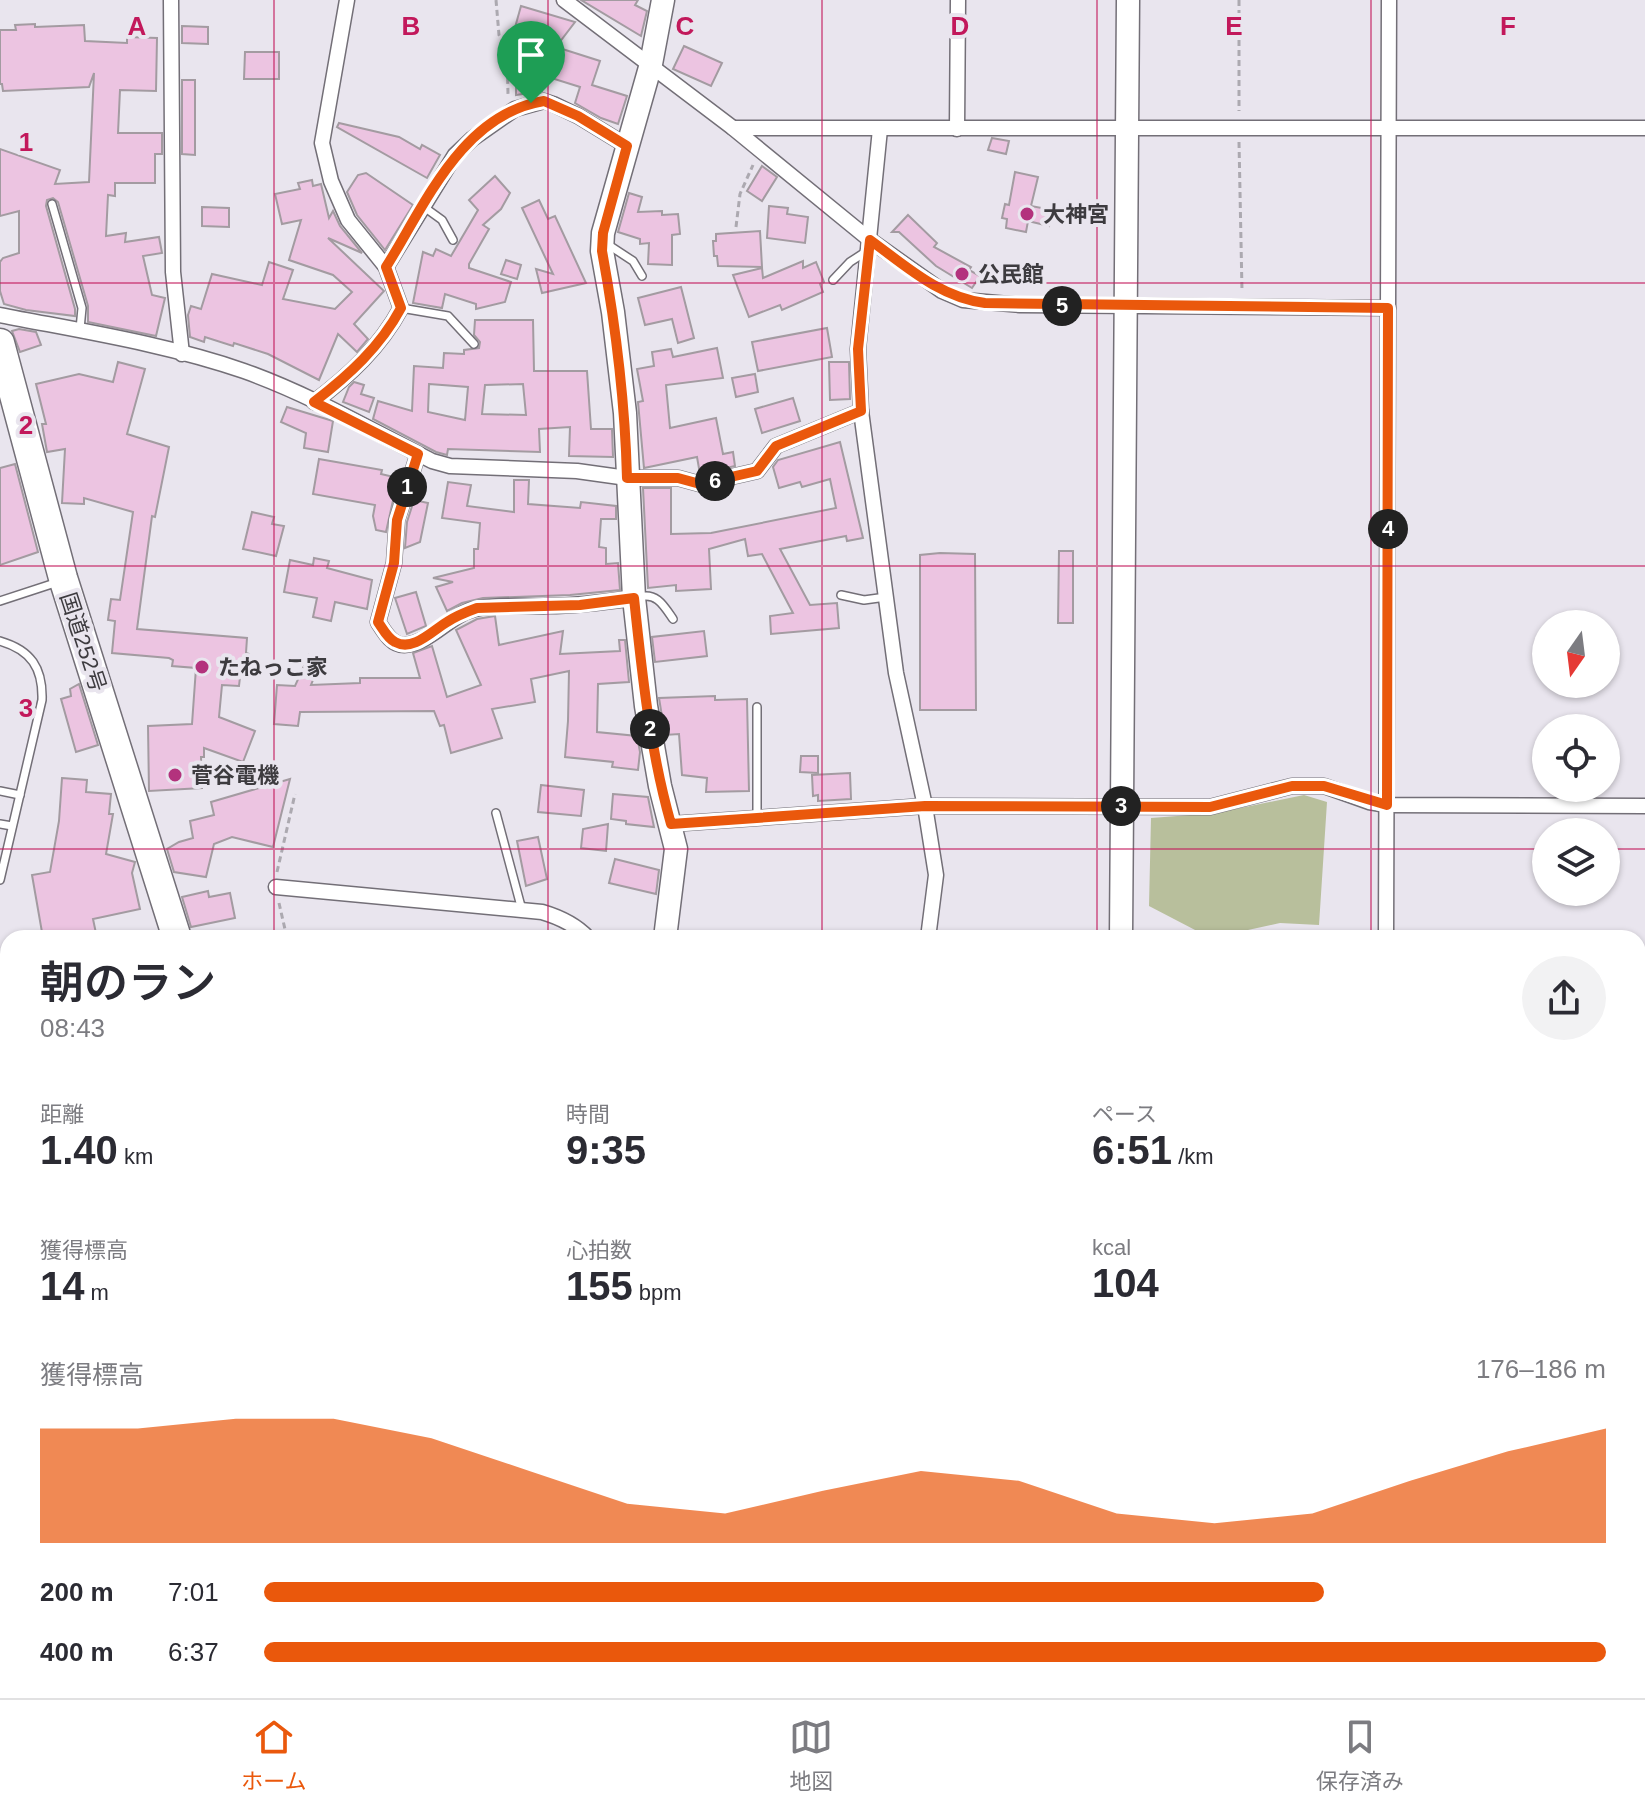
<!DOCTYPE html>
<html lang="ja">
<meta charset="utf-8">
<style>
body{margin:0;font-family:Arial,"Noto Sans JP",sans-serif;background:#f2f2f3;color:#2b2b33;height:100vh;display:flex;flex-direction:column;font-size:30px;white-space:nowrap}
*{box-sizing:border-box;margin:0}
p{font-size:26px;color:#7c7c81}
.icon{flex:none;width:44px;height:44px;fill:none;stroke:currentColor;stroke-width:2;stroke-linecap:round;stroke-linejoin:round}
.map{position:relative;flex:1;overflow:hidden}
.details{position:absolute;left:0px;top:930px;width:1646px;height:768px;display:flex;flex-direction:column;background:#fff;border-radius:24px 24px 0 0;box-shadow:0 2px 6px #0004}
.details>*{flex:none}
.needle{width:52px;rotate:194deg}
.tools{position:absolute;left:1532px;top:610px;display:grid;gap:16px}
.tools a{display:grid;place-items:center;width:88px;height:88px;border-radius:50%;background:#fff;box-shadow:0 2px 6px #0004;font-size:40px}
.pin{position:absolute;display:grid;place-items:center;width:68px;height:68px;color:#fff;margin:-82px -34px;border-radius:50% 50% 50% 0;rotate:-45deg;box-shadow:0 0 8px #0007}
.pin .icon{rotate:45deg}
.km{position:absolute;width:40px;height:40px;margin:-20px;border-radius:50%;background:#222;color:#fff;font-size:22px;line-height:40px;text-align:center}
.round{display:grid;place-items:center;flex:none;width:84px;height:84px;border-radius:42px;background:#f2f2f3}
.summary{display:flex;align-items:center;justify-content:space-between;height:136px;padding:0 40px}
h1{font-size:44px;font-weight:600;line-height:60px}
.metrics{display:grid;grid-template-columns:repeat(3,1fr);gap:12px;height:136px;padding:8px 40px}
.metrics div{display:grid;align-content:center}
.metrics b{font-size:40px;font-weight:600}
.metrics small{font-size:22px;font-weight:400}
.metrics p{font-size:22px}
.chart{height:224px;padding:16px 40px}
.chart p{display:flex;justify-content:space-between}
.chart svg{width:100%;height:144px;margin-top:8px;fill:#ea580c;opacity:.7}
ul{padding:0 40px;list-style:none;font-size:26px}
li{display:grid;grid-template-columns:128px 96px 1fr;align-items:center;height:60px}
li i{height:20px;border-radius:10px;background:#ea580c}
.tabs{display:flex;justify-content:space-around;align-items:center;height:112px;border-top:2px solid #e1e1e2;background:#fff;font-size:22px;color:#7c7c81}
.tabs a{display:grid;justify-items:center;gap:4px}
.tabs .on{color:#ea580c}
.map>svg:first-child{display:block}
</style>
<div class="map">
<svg width="1645" height="1698" viewBox="0 0 1645 1698">
<rect width="100%" height="100%" fill="#e9e5ee"/>
<path fill="#b8bf9c" d="M1304,795L1327,802L1319,925L1280,923L1225,935L1197,931L1149,906L1151,818L1216,813Z"/>
<g fill="#ecc4e1" stroke="#a39ba1" stroke-width="2" fill-rule="evenodd">
<path d="M581,0H638L635,5L647,11L641,36Z"/>
<path d="M521,6L575,22L556,47L600,61L592,85L627,96L618,124L601,118L575,103L580,87L542,75V91L516,95V64H523L528,35L514,31Z"/>
<path d="M35,24V27L84,25L85,41L127,43V37L157,38L156,91L120,90L118,133H162V154H155V183H115V196L108,195L106,236L126,233L125,242L159,237L162,253L143,256L152,295L165,298L156,336L88,322V306L58,202L53,198L47,200L46,206L75,309V316L26,310L4,304L0,291V262L3,258L19,253V211L0,216V149L60,170L55,184L89,182L94,73L89,87L3,91L2,84H0V30H16L15,25Z"/>
<path d="M182,26L208,27V44L182,43Z"/>
<path d="M684,46L722,63L711,86L673,69Z"/>
<path d="M245,52H279V79H244Z"/>
<path d="M182,80H195V155L182,154Z"/>
<path d="M339,123L399,137L420,149L422,145L440,155L427,178L337,127Z"/>
<path d="M992,138L1009,141L1006,154L988,150Z"/>
<path d="M762,166L777,177L762,201L747,191Z"/>
<path d="M1015,172L1038,177L1031,206L1052,210L1049,226L1028,221L1026,232L1006,228L1007,219L1002,218L1005,204L1009,205Z"/>
<path d="M366,173L413,205L385,250L357,215L347,192L358,175Z"/>
<path d="M495,176L510,193L501,209L483,225L489,229L469,264V268L511,282L505,302L476,309V304L445,294L442,308L413,303L423,252L433,256L436,249L451,256L478,210L469,200Z"/>
<path d="M312,180L313,186L321,184L329,218L333,211L340,226L362,253L328,238L384,291L354,324L368,339L357,352L338,334L319,380L268,354L234,343L233,346L205,337L204,342L190,337L188,315L191,306L201,309L212,274L262,285L269,262L293,270L283,299L335,309L352,292L333,275L289,260L301,220L282,224L275,194L300,189L298,183Z"/>
<path d="M629,193L642,197L638,212L662,211V215L678,214L680,234L672,235V265L648,264L649,243L640,244V239L618,232Z"/>
<path d="M539,200L548,219L555,216L586,283L542,293L536,269L553,274L522,208Z"/>
<path d="M769,206L788,208L787,214L808,217L805,243L767,238Z"/>
<path d="M202,207L229,208V227L202,226Z"/>
<path d="M908,215L937,243L934,247L971,267L969,270L980,276L972,288L936,266L899,232H892Z"/>
<path d="M760,231L762,267L718,266L717,256H714L713,241H716V234Z"/>
<path d="M506,260L521,265L517,279L501,274Z"/>
<path d="M803,261V268L816,262L824,282L820,284L823,292L782,310L780,305L749,317L733,275L762,268L763,278Z"/>
<path d="M681,287L694,338L678,343L672,319L645,325L638,298Z"/>
<path d="M475,320H533L534,371H587L591,429H612L613,457L569,456L570,427L539,429L540,452L448,449L447,455L436,452L373,419L378,401L412,411L414,366L443,368L444,353L464,354V350L479,348L480,342L474,335ZM429,384L468,387L465,420L428,412ZM523,384L526,415L482,414L485,385Z"/>
<path d="M827,328L832,357L758,371L752,342Z"/>
<path d="M19,329L36,332L41,345L20,352L12,331Z"/>
<path d="M717,348L723,378L666,385L670,428L716,418L723,454L733,452L735,466L700,474L697,457L644,468L638,402L643,401L637,369L654,366L652,352L671,349L673,357Z"/>
<path d="M118,362L145,369L127,434L169,447L155,517L152,516L137,629L247,638L246,653L249,654L247,669L241,668L239,686L222,685L219,717L255,731L243,762L204,748V757H201L202,788L149,791L148,726L192,724L196,668L172,666L173,660L169,658L112,653L115,621L108,620L111,599L120,600L133,512L84,498V504L62,503L65,449L47,452L42,424H46L36,384L79,374L113,382Z"/>
<path d="M829,362H849L850,399L830,400Z"/>
<path d="M755,374L758,392L736,397L732,378Z"/>
<path d="M354,382L364,385L361,394L374,398L369,412L343,402L349,387Z"/>
<path d="M793,398L800,421L762,433L755,409Z"/>
<path d="M287,407L333,421L328,452L304,448L306,433L281,422Z"/>
<path d="M840,442L863,538L847,541L846,536L780,549L810,605L837,603L839,628L771,634L770,616L793,613L762,554L748,556L745,539L709,549L711,589L676,591V585L648,588L643,488H671V534L711,533L836,508L830,479L802,487L800,482L779,488L773,467L778,460Z"/>
<path d="M319,459L382,470L381,474L398,478L386,532L376,530L373,516L375,505L313,494Z"/>
<path d="M15,464L38,552L0,565V468Z"/>
<path d="M514,480H529L528,504L580,508L581,502L616,506V519H601L599,547L606,548V564L618,563L620,590L570,595L483,598L462,603L447,611L436,587L453,582L433,578L474,568V549H478L480,523L442,518L448,482L471,485L467,506L514,512Z"/>
<path d="M414,500L428,503L420,542L405,548L407,522Z"/>
<path d="M252,512L274,517L272,524L284,526L276,556L243,549Z"/>
<path d="M1059,551H1073V623H1058Z"/>
<path d="M940,553L975,554L976,710H920V555Z"/>
<path d="M314,558L329,561L327,568L372,580L367,609L335,602L331,621L313,617L317,598L284,592L290,560L313,565Z"/>
<path d="M416,592L426,626L407,634L395,598Z"/>
<path d="M495,616L499,645L563,631L560,654L620,651L619,640H625L629,682L598,684L597,732L637,736L640,752L638,770L612,767L613,762L565,757L568,721L569,671L531,679L535,702L492,709L502,738L451,753L444,725L440,726L434,711L300,712L298,726L274,724L277,685L295,686L309,655L321,660L311,685L360,683V678H420L413,653L432,646L447,697L481,685L456,630L477,619Z"/>
<path d="M704,631L707,656L655,662L652,637Z"/>
<path d="M79,684L98,745L76,752L61,699L71,696L70,689Z"/>
<path d="M715,696V700L747,699L749,791L706,792L707,778L682,775L679,734L665,735L659,698Z"/>
<path d="M801,756H818V773L800,772Z"/>
<path d="M850,773L851,799L818,801V795L813,796L812,775Z"/>
<path d="M62,778L87,780L86,792L111,794L109,814H113L106,854L135,862L132,873L140,909L93,919L97,938H43L32,875L50,872L59,821Z"/>
<path d="M290,779L273,847L232,837L214,844L206,877L174,872L167,849L179,842L193,838L190,821L214,815L211,802Z"/>
<path d="M541,785L584,790L581,816L538,812Z"/>
<path d="M613,794L648,797L654,827L626,824V821L611,819Z"/>
<path d="M608,824L606,851L581,848L583,829Z"/>
<path d="M538,837L547,879L526,886L517,841Z"/>
<path d="M615,859L659,870L656,894L609,883Z"/>
<path d="M208,891L209,897L230,893L235,918L191,927L182,897Z"/>
</g>
<g fill="none" stroke-linecap="round" stroke-linejoin="round">
<g stroke="#736f77" stroke-width="10">
<g id="lane">
<path d="M52,204L82,308L80,329"/>
<path d="M424,207L442,220L453,240"/>
<path d="M607,244L633,261L642,276"/>
<path d="M833,280L850,262L867,251"/>
<path d="M401,308L448,316L474,344"/>
<path d="M841,595L864,600L886,597"/>
<path d="M639,597C657,592 664,606 673,619"/>
<path d="M0,601L58,582"/>
<path d="M0,641C31,650 43,668 42,700L0,880"/>
<path d="M0,791L20,795"/>
<path d="M496,813L522,910"/>
<path d="M757,817V707"/>
<path d="M0,824L12,826"/>
</g>
</g>
<g stroke="#736f77" stroke-width="17">
<g id="street">
<path d="M171,0L173,272L182,354"/>
<path d="M564,0L733,128L870,240L942,291L963,300L1020,305L1388,308"/>
<path d="M733,128H1645"/>
<path d="M880,129L858,349L861,411L896,673L925,806L936,875L928,938"/>
<path d="M957,129L958,0"/>
<path d="M386,267L455,155L472,139L515,109L544,101L553,104L578,116L627,146"/>
<path d="M0,315C81,331 166,344 244,371C309,394 371,430 432,461L450,466L577,471L627,478H678L700,484L757,471L776,446L861,411"/>
<path d="M314,402C349,376 380,347 401,308L386,267L348,220L331,181L322,143L347,0"/>
<path d="M418,454L397,520L394,563L378,622C384,631 391,645 404,645C431,643 449,615 475,609C499,604 524,607 549,606C577,606 606,602 634,598"/>
<path d="M671,824L925,806L1210,807L1292,786H1324L1369,802L1387,805L1645,806"/>
<path d="M276,887L542,912C559,917 575,924 588,938"/>
<path d="M1386,938L1389,0"/>
<path d="M1638,1567H1645"/>
<path d="M0,1659L8,1660"/>
<path d="M162,1690L165,1698"/>
<path d="M777,1690V1698"/>
<path d="M1382,1698V1690"/>
</g>
</g>
<g stroke="#736f77" stroke-width="25">
<g id="secondary">
<path d="M663,0L651,64L603,233L602,251L613,312L625,413L634,598L646,706L660,786L676,849L665,938"/>
<path d="M1121,938L1128,0"/>
<path d="M656,1698V1690"/>
<path d="M1116,1698V1690"/>
</g>
</g>
<g stroke="#736f77" stroke-width="31">
<g id="highway">
<path d="M0,343L63,578L177,938"/>
<path d="M397,1690L400,1698"/>
</g>
</g>
<g stroke="#aca9b0" stroke-width="3" stroke-dasharray="6 4" stroke-linecap="butt">
<path d="M496,0L499,35L507,50L508,94"/>
<path d="M1239,0V111"/>
<path d="M1239,142L1242,291"/>
<path d="M736,227L740,194L753,165"/>
<path d="M277,872L295,794"/>
<path d="M279,903L287,938"/>
<path d="M0,1498L8,1507"/>
</g>
<use href="#lane" stroke="#fff" stroke-width="7"/>
<use href="#street" stroke="#fff" stroke-width="14"/>
<use href="#secondary" stroke="#fff" stroke-width="22"/>
<use href="#highway" stroke="#fff" stroke-width="28"/>
</g>
<g fill="none" stroke-linecap="round" stroke-linejoin="round">
<g stroke="#fff" stroke-width="16">
<path id="route" d="M544,101L578,116L627,146L603,233L602,251C616,327 625,401 627,478H678L700,484L757,471L776,446L861,411L858,349L870,240C906,266 939,297 985,303L1388,308L1387,805L1324,786H1292L1210,807L925,806L671,824C650,750 642,674 634,598L580,605L477,608C466,612 456,616 447,622C432,631 413,652 395,642C387,638 383,629 378,622L394,563L397,520L418,454L314,402C349,375 380,347 401,308L386,267C425,205 462,114 544,101Z"/>
</g>
<use href="#route" stroke="#ea580c" stroke-width="10"/>
</g>
<path fill="none" stroke="#c2185b" stroke-width="2" stroke-opacity="0.55" d="M274,0V938M548,0V938M822,0V938M1097,0V938M1371,0V938M0,283H1645M0,566H1645M0,849H1546M1606,849H1645M0,1132H8M1638,1132H1645M0,1415H8M1638,1415H1645M274,1690V1698M548,1690V1698M822,1690V1698M1097,1690V1698M1371,1690V1698"/>
<g fill="#b3327d" stroke="#e9e5ee" stroke-width="3">
<circle cx="1027" cy="214" r="8"/>
<circle cx="962" cy="274" r="8"/>
<circle cx="202" cy="667" r="8"/>
<circle cx="175" cy="775" r="8"/>
</g>
<g text-anchor="middle" dominant-baseline="central" stroke-width="8" stroke-linejoin="round" paint-order="stroke">
<g font-size="22" font-weight="bold" fill="#3d3b3f" stroke="#e9e5ee" text-anchor="start">
<text x="1043" y="214">大神宮</text>
<text x="978" y="274">公民館</text>
<text x="218" y="667">たねっこ家</text>
<text x="191" y="775">菅谷電機</text>
</g>
<g font-size="22" fill="#3d3b3f" stroke="#e9e5ee">
<text transform="translate(83 642) rotate(72)">国道252号</text>
</g>
</g>
<g font-size="26" text-anchor="middle" font-weight="bold" fill="#c2185b" stroke="#e9e5ee" stroke-width="8" stroke-linejoin="round" paint-order="stroke">
<text x="137" y="35">A</text>
<text x="411" y="35">B</text>
<text x="685" y="35">C</text>
<text x="960" y="35">D</text>
<text x="1234" y="35">E</text>
<text x="1508" y="35">F</text>
<text x="26" y="151">1</text>
<text x="26" y="434">2</text>
<text x="26" y="717">3</text>
</g>
</svg>
<div class="tools">
<a><svg class="needle" viewBox="-14 -14 28 28"><path d="M0-13l5 13h-10z" fill="#e53935"/><path d="M0 13l5-13h-10z" fill="#7c7c81"/></svg></a>
<a><svg class="icon" aria-label="locate" viewBox="0 0 24 24"><circle cx="12" cy="12" r="6"/><path d="M12 2v4M12 18v4M2 12h4M18 12h4"/></svg></a>
<a><svg class="icon" aria-label="layers" viewBox="0 0 24 24"><path d="M12 4l9 5-9 5-9-5zM3 14l9 5 9-5"/></svg></a>
</div>
<div class="pin" style="left:531px;top:103px;background:#1e9e55"><svg class="icon" aria-label="arrive" viewBox="0 0 24 24"><path d="M6 21V4h12l-3 4 3 4H6"/></svg></div>
<b class="km" style="left:407px;top:487px">1</b>
<b class="km" style="left:650px;top:729px">2</b>
<b class="km" style="left:1121px;top:806px">3</b>
<b class="km" style="left:1388px;top:529px">4</b>
<b class="km" style="left:1062px;top:306px">5</b>
<b class="km" style="left:715px;top:481px">6</b>
<section class="details">
<div class="summary"><div><h1>朝のラン</h1><p>08:43</p></div><a class="round"><svg class="icon" aria-label="share" viewBox="0 0 24 24"><path d="M12 15V3M7 8l5-5 5 5M5 13v7h14v-7"/></svg></a></div>
<div class="metrics">
<div><p>距離</p><b>1.40<small> km</small></b></div>
<div><p>時間</p><b>9:35</b></div>
<div><p>ペース</p><b>6:51<small> /km</small></b></div>
</div>
<div class="metrics">
<div><p>獲得標高</p><b>14<small> m</small></b></div>
<div><p>心拍数</p><b>155<small> bpm</small></b></div>
<div><p>kcal</p><b>104</b></div>
</div>
<div class="chart"><p><span>獲得標高</span>176–186 m</p>
<svg viewBox="0 0 160 44" preserveAspectRatio="none"><path d="M0 44V9L10 9L20 6L30 6L40 12L50 22L60 32L70 35L80 28L90 22L100 25L110 35L120 38L130 35L140 25L150 16L160 9V44z"/></svg>
</div>
<ul>
<li><b>200 m</b>7:01<i style="width:79%"></i></li>
<li><b>400 m</b>6:37<i style="width:100%"></i></li>
</ul>
</section>
</div>
<nav class="tabs">
<a class="on"><svg class="icon" aria-label="home" viewBox="0 0 24 24"><path d="M3 11l9-7 9 7M6 9v11h12V9"/></svg>ホーム</a>
<a><svg class="icon" aria-label="map" viewBox="0 0 24 24"><path d="M3 6l6-2 6 2 6-2v14l-6 2-6-2-6 2zM9 4v14M15 6v14"/></svg>地図</a>
<a><svg class="icon" aria-label="saved" viewBox="0 0 24 24"><path d="M7 4h10v16l-5-4-5 4z"/></svg>保存済み</a>
</nav>
